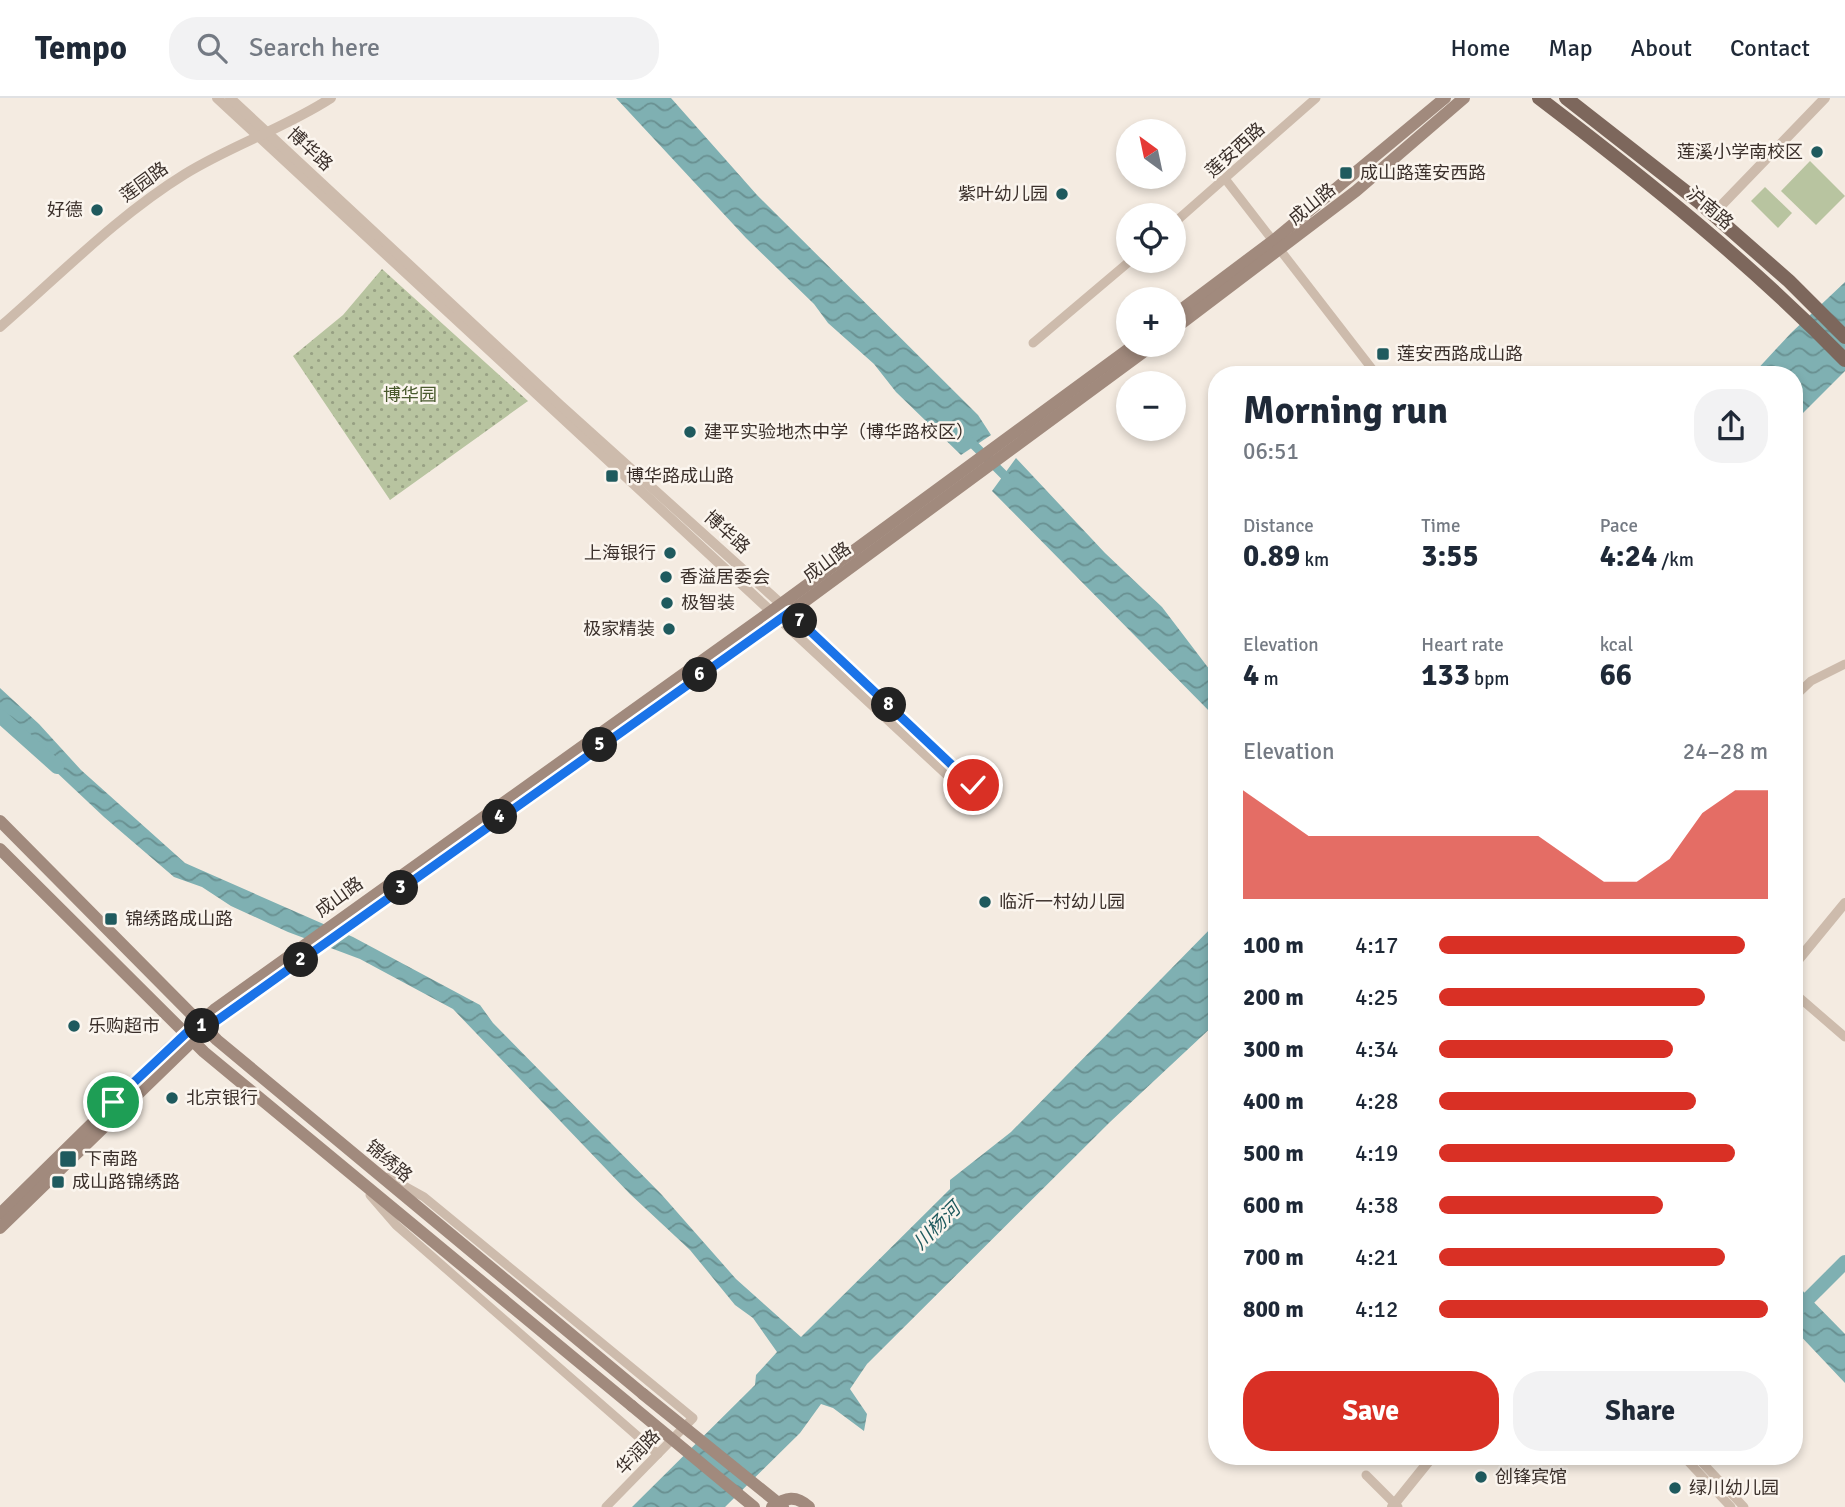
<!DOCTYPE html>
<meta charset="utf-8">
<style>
body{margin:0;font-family:Signika,"Noto Sans SC",sans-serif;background:#f2f2f3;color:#1f2937;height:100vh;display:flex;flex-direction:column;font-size:26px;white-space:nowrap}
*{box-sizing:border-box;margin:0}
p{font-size:23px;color:#747a83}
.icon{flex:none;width:38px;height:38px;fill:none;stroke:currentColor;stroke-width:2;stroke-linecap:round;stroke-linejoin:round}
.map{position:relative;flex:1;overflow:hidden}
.drawer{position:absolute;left:1208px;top:268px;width:595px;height:1099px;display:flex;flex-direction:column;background:#fff;border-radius:28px;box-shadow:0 4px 10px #0003}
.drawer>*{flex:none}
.needle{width:46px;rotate:327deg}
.tools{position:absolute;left:1116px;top:21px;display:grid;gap:14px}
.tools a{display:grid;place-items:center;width:70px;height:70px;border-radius:50%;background:#fff;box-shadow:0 4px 10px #0003;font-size:35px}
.pin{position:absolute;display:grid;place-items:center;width:60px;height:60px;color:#fff;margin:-30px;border:4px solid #fff;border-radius:50%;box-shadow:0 2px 7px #0007}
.km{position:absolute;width:35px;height:35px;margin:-18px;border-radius:50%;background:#222;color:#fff;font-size:19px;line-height:35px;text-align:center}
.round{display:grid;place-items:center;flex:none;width:74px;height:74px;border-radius:28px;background:#f2f2f3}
.summary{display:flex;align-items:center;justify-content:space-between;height:119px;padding:0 35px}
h1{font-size:38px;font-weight:800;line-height:52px}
.figures{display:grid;grid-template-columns:repeat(3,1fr);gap:10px;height:119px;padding:7px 35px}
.figures div{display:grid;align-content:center}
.figures b{font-size:30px;font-weight:800}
.figures small{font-size:19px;font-weight:400}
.figures p{font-size:19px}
.chart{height:196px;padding:14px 35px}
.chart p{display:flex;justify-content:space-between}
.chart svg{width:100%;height:126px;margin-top:7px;fill:#d93025;opacity:.7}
.cta{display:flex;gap:14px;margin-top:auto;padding:14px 35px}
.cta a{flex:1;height:80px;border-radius:28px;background:#d93025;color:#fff;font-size:28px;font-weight:800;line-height:80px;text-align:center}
.cta a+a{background:#f2f2f3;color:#1f2937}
ul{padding:0 35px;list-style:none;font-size:23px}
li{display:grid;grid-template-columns:112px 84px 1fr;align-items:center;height:52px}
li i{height:18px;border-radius:9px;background:#d93025}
header{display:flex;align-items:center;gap:42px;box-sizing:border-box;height:98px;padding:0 35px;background:#fff;border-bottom:2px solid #e0e1e3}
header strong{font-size:33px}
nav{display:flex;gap:38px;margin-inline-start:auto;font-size:24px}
.search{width:490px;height:63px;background:#f2f2f3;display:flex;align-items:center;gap:18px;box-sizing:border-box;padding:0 24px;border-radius:28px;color:#747a83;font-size:26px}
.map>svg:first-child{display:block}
</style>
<header>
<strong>Tempo</strong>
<div class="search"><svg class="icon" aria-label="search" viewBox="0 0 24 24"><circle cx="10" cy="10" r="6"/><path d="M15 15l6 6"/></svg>Search here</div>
<nav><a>Home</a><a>Map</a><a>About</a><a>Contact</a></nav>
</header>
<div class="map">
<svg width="1845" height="1409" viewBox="0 0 1845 1409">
<defs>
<pattern id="green-dots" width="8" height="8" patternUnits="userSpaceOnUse" patternTransform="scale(1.75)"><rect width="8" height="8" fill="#b8c4a0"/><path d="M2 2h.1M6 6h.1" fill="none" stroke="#97a083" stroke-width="1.8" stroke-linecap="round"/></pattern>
<pattern id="water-waves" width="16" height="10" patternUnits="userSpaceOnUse" patternTransform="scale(1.75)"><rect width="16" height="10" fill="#7fb0b2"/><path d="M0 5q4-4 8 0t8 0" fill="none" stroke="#699091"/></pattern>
</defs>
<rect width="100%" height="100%" fill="#f4ebe1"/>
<path fill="url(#green-dots)" d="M382,171L528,303L390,402L293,258L343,217Z"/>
<g fill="#b8c4a0">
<path d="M1810,63L1845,98L1816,127L1781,93Z"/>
<path d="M1765,89L1792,115L1778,130L1751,103Z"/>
</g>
<g fill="url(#water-waves)">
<path d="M616,0H671L757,97L978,317L991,337L961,357L896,294L874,266L828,225L814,206L746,140Z"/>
<path d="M1845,184V273L1794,324V276H1753L1791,235Z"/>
<path d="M1016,360L1105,455L1162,509L1216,580V620L992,393Z"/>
<path d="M0,590L39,626L81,672L185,765L353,839L480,907L493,925L662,1097L736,1181L801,1239L950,1091V1082L1011,1034L1216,825V925L1110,1024L867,1266L850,1291L867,1316L864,1333L833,1310L821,1306L800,1335L725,1409H632L755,1287L756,1277L777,1254L753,1220L735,1207L690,1152L630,1096L453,911L360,861L288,834L231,808L202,789L174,779L104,719L53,671L45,658L0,618Z"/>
<path d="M1794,1184L1845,1236V1285L1794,1231Z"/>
</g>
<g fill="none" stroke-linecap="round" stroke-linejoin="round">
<path stroke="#7fb0b2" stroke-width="9" d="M968,341L1010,383"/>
<g stroke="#7fb0b2" stroke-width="14">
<path d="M0,618L57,669"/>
<path d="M1794,1215L1845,1164"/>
</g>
<g stroke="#cdbbac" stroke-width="9">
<path d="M1226,82L1376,276"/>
<path d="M1174,125L1316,0"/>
<path d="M1033,245L1130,163"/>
<path d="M1794,599L1811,583L1845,566"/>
<path d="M1794,895L1845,939"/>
<path d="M388,1079L424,1099L693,1320L606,1409"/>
<path d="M370,1097L396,1127L658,1356"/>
<path d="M1683,1358L1731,1409"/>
<path d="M1696,1358L1744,1409"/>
<path d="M1366,1377L1398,1409"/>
</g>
<g stroke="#cdbbac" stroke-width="10">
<path d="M217,0L981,708"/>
<path d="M230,0L560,307L790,514L973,687L980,696L981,708"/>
<path d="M1713,116L1825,0"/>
<path d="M0,229C60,177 117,118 185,76C232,47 285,30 331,0"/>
<path d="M1794,867L1845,805"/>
<path d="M1392,1409L1433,1358"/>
</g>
<g stroke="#a18a7d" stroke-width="12">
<path d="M1174,217L1274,142L1445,0"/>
<path d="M1174,231L1356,93L1464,0"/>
<path d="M0,723L217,942L643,1296"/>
<path d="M0,751L204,954L632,1308"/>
<path d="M0,1116L170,949L214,912L773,512L1134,247"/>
<path d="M0,1130L205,931L782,520L1153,247"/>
<path d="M772,1409C786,1399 796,1397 809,1409"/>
</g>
<g stroke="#7d675c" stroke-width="14">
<path d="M1539,0C1648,83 1749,164 1845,262"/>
<path d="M1566,0L1699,104L1789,183L1845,239"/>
</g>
<g stroke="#a18a7d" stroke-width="12">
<path d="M643,1296L783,1409"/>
<path d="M632,1308L754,1409"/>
</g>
</g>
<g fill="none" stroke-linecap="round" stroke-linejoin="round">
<g stroke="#fff" stroke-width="14">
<path id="route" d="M113,1004L198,924L205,931L790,514L973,687"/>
</g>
<use href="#route" stroke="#1a73e8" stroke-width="9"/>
</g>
<g fill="#1f5a5e" stroke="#fbf5ee" stroke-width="2.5">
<circle cx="1817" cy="54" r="7"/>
<rect x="1339" y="68" width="14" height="14" rx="3.5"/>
<circle cx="1062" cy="96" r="7"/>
<circle cx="97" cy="112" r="7"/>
<rect x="1376" y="249" width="14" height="14" rx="3.5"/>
<circle cx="690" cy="334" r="7"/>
<rect x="605" y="371" width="14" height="14" rx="3.5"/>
<circle cx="670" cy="455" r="7"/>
<circle cx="666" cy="479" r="7"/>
<circle cx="667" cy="505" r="7"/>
<circle cx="669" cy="531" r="7"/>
<circle cx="985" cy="804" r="7"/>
<rect x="104" y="814" width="14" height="14" rx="3.5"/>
<circle cx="74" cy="928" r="7"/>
<circle cx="172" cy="1000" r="7"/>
<rect x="59" y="1052" width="18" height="18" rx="3.5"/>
<rect x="51" y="1077" width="14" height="14" rx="3.5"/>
<circle cx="1481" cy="1379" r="7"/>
<circle cx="1675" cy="1390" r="7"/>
</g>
<g text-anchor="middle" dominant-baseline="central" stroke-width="5" stroke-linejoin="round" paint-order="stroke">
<g font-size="18" fill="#3b302b" stroke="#fbf5ee">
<text transform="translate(310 51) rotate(43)">博华路</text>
<text transform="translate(1235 52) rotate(-42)">莲安西路</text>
<text transform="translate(144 84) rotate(-36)">莲园路</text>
<text transform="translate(1312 106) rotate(-39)">成山路</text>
<text transform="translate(1710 110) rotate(40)">沪南路</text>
<text transform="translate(727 434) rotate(42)">博华路</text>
<text transform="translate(827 464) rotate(-36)">成山路</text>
<text transform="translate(339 799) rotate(-36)">成山路</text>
<text transform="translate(389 1063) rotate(40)">锦绣路</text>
<text transform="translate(638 1354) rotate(-46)">华润路</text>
</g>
<g font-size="18" fill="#3b302b" stroke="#fbf5ee" text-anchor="start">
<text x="1803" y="54" text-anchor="end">莲溪小学南校区</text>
<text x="1360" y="75">成山路莲安西路</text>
<text x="1048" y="96" text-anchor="end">紫叶幼儿园</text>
<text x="83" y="112" text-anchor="end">好德</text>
<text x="1397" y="256">莲安西路成山路</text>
<text x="704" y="334">建平实验地杰中学（博华路校区）</text>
<text x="626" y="378">博华路成山路</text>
<text x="656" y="455" text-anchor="end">上海银行</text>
<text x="680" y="479">香溢居委会</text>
<text x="681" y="505">极智装</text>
<text x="655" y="531" text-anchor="end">极家精装</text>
<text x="999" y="804">临沂一村幼儿园</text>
<text x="125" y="821">锦绣路成山路</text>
<text x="88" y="928">乐购超市</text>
<text x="186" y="1000">北京银行</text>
<text x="84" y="1061">下南路</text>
<text x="72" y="1084">成山路锦绣路</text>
<text x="1495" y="1379">创锋宾馆</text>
<text x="1689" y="1390">绿川幼儿园</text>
</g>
<g font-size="18" fill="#4a5a2e" stroke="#fbf5ee">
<text x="410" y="297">博华园</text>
</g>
<g font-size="19" font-style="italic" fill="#1f5a5e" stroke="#fbf5ee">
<text transform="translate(937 1128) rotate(-45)">川杨河</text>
</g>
</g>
</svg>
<div class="tools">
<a><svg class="needle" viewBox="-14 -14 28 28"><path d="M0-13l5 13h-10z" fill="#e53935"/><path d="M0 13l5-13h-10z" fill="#747a83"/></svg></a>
<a><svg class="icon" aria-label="locate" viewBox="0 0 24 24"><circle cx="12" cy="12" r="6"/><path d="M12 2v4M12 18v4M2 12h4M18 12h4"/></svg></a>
<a>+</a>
<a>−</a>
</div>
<div class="pin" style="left:113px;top:1004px;background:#1e9e55"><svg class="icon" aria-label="arrive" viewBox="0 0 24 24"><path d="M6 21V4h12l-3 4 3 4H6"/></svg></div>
<div class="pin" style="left:973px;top:687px;background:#d93025"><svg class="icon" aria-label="check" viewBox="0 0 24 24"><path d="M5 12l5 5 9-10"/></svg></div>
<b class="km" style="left:202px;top:928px">1</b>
<b class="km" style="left:301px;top:862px">2</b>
<b class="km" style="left:401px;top:790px">3</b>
<b class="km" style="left:500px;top:719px">4</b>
<b class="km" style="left:600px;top:647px">5</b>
<b class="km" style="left:700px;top:577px">6</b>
<b class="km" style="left:800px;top:523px">7</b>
<b class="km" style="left:889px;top:607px">8</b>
<section class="drawer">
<div class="summary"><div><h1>Morning run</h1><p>06:51</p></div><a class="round"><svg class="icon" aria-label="share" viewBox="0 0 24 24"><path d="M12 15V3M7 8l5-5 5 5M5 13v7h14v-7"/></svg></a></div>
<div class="figures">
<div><p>Distance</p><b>0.89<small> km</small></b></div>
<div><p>Time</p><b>3:55</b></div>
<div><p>Pace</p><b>4:24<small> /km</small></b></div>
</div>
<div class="figures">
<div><p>Elevation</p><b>4<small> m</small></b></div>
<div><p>Heart rate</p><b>133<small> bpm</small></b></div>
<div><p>kcal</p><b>66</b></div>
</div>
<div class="chart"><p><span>Elevation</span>24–28 m</p>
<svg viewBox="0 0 160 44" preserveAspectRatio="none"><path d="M0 44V6L10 14L20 22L30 22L40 22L50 22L60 22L70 22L80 22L90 22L100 30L110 38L120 38L130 30L140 14L150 6L160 6V44z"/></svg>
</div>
<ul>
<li><b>100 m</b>4:17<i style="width:93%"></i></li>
<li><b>200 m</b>4:25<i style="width:81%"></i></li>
<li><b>300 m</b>4:34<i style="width:71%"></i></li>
<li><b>400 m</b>4:28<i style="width:78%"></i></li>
<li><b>500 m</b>4:19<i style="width:90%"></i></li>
<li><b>600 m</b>4:38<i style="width:68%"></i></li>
<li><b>700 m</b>4:21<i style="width:87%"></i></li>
<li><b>800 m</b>4:12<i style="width:100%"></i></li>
</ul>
<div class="cta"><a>Save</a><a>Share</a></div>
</section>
</div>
